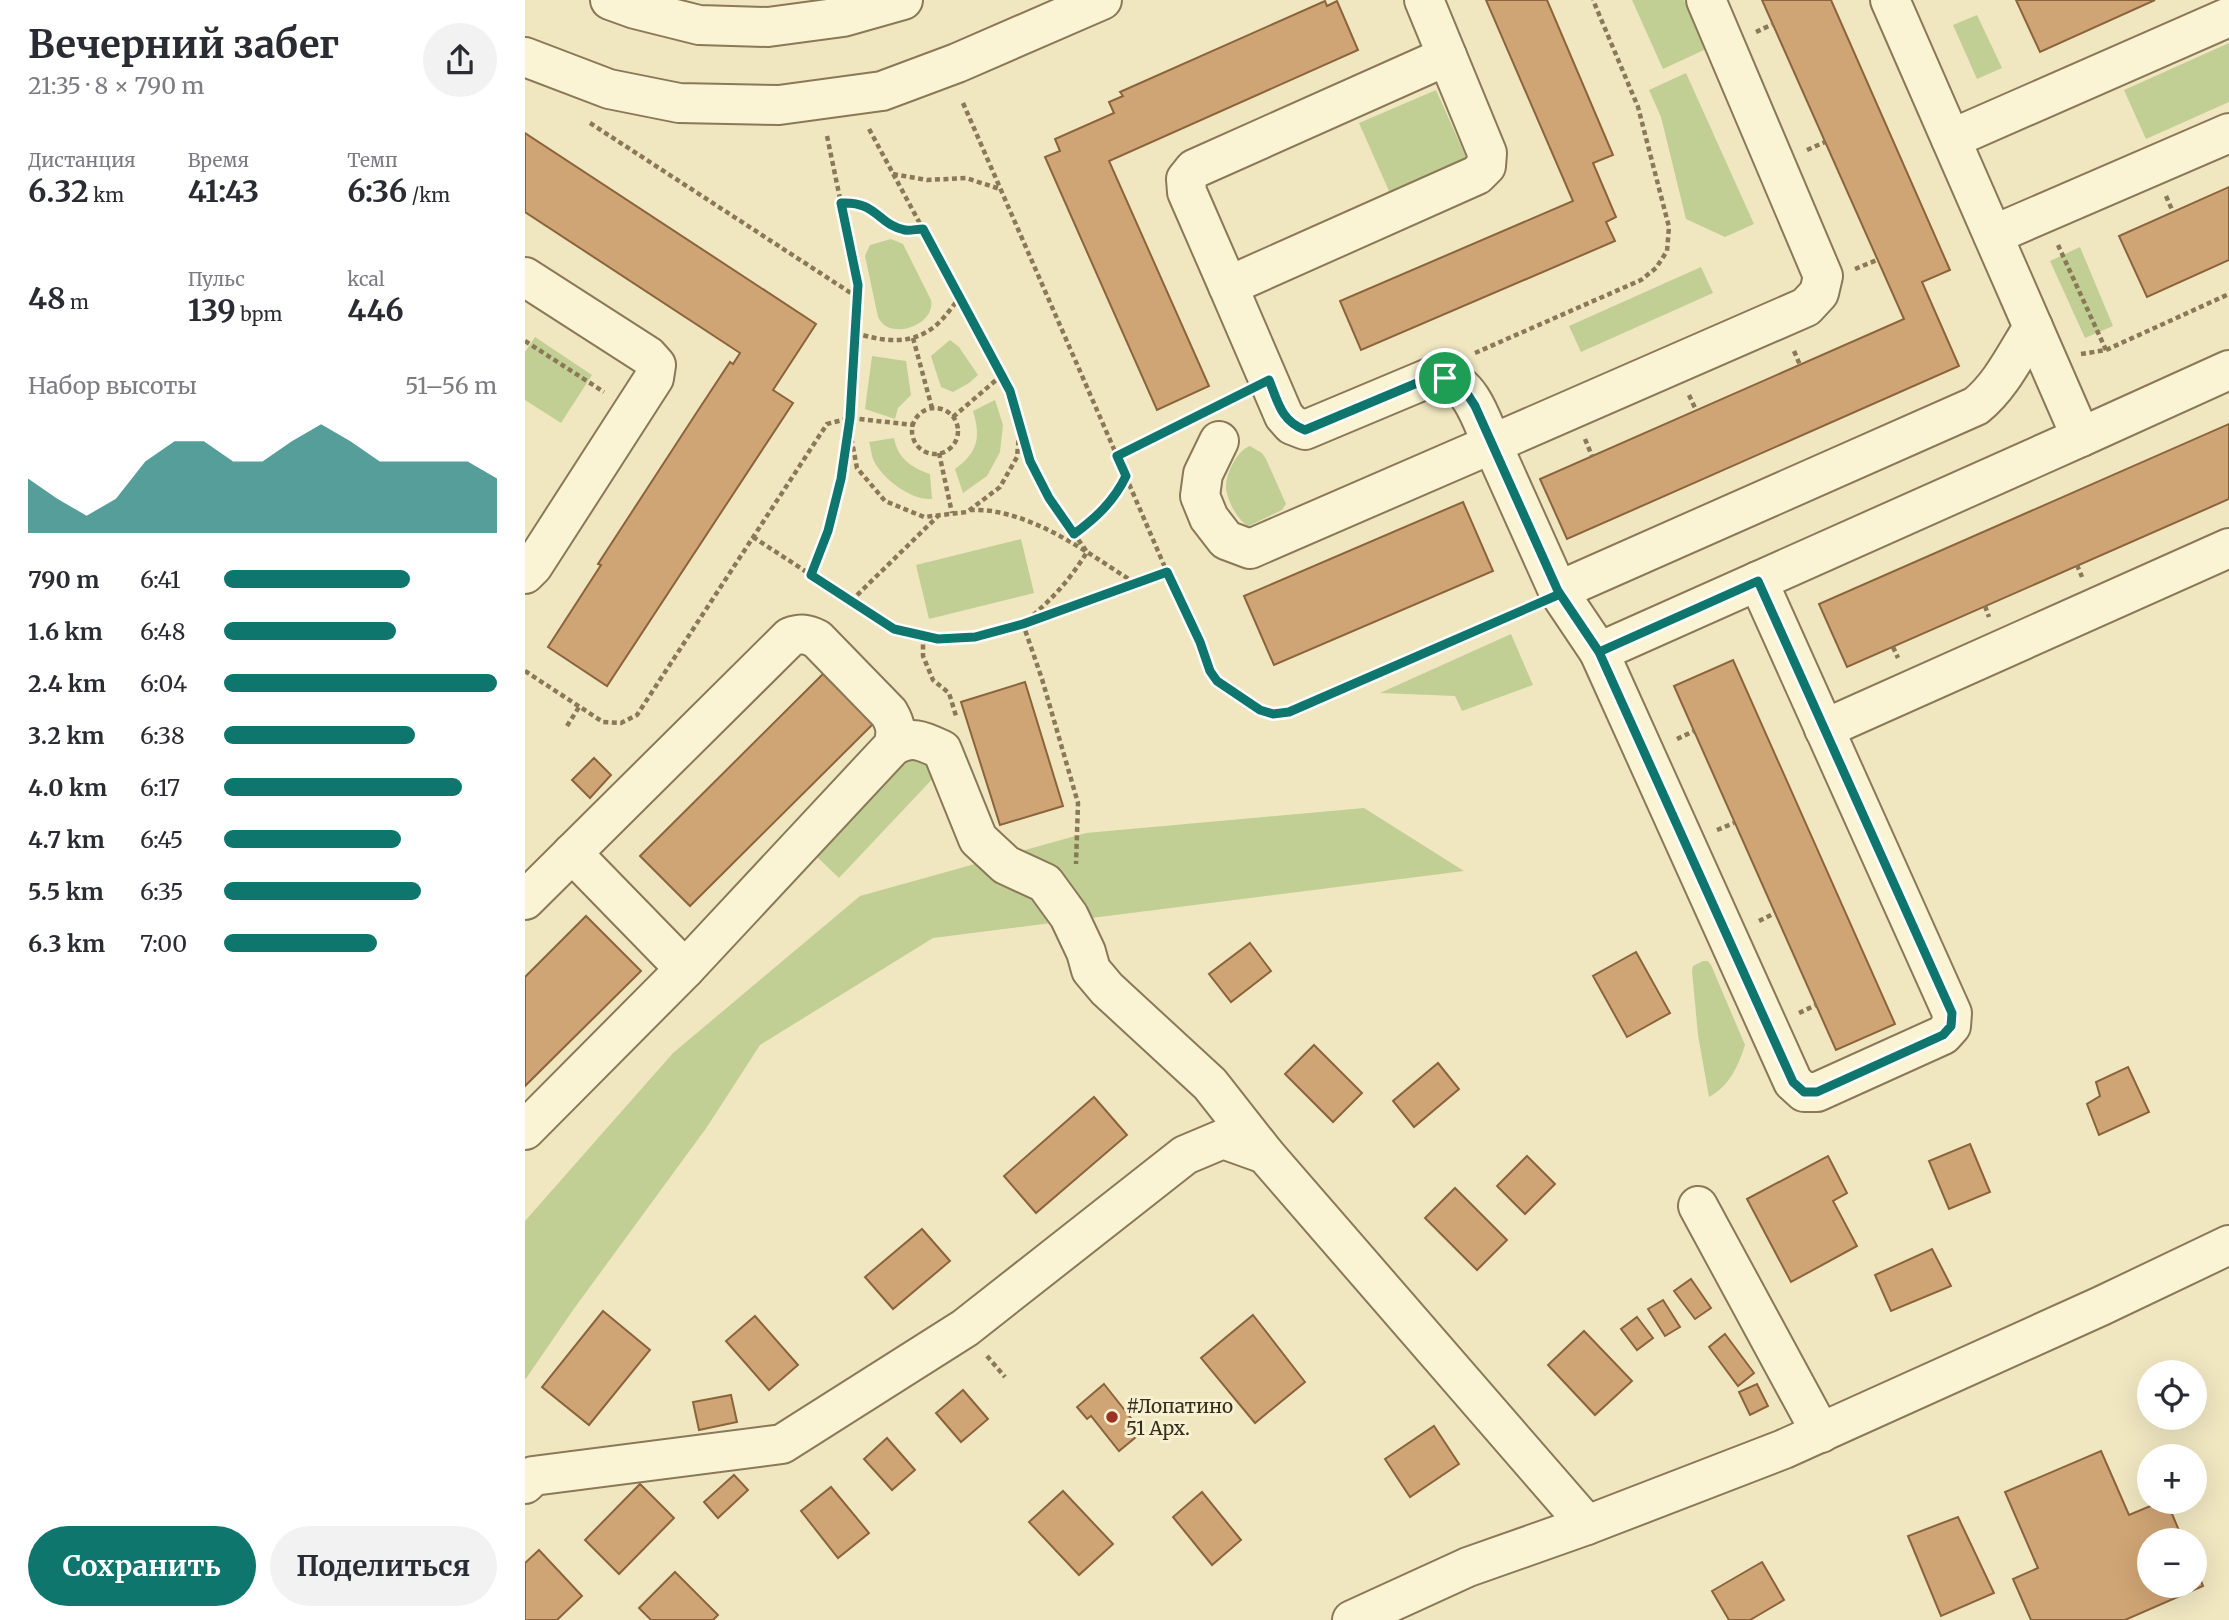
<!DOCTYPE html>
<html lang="ru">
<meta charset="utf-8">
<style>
body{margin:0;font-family:Merriweather,serif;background:#f2f2f3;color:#2b2b33;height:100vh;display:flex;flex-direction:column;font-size:26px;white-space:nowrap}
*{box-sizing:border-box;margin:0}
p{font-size:23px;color:#7c7c81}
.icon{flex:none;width:38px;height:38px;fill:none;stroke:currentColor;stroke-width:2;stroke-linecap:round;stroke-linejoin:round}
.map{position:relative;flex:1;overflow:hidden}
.sheet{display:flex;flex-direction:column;background:#fff;width:525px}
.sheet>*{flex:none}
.buttons{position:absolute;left:1612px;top:1360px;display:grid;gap:14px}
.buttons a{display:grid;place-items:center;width:70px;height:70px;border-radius:50%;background:#fff;box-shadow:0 7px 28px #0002;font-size:35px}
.pin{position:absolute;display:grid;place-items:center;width:60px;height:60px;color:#fff;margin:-30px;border:4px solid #fff;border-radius:50%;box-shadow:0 2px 7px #0007}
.round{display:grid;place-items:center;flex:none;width:74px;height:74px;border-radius:37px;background:#f2f2f3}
.summary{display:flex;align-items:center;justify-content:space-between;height:119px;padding:0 28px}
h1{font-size:38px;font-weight:700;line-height:52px}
.stats{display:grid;grid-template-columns:repeat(3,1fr);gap:10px;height:119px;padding:7px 28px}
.stats div{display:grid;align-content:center}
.stats b{font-size:30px;font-weight:700}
.stats small{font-size:19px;font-weight:400}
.stats p{font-size:19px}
.chart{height:196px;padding:14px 28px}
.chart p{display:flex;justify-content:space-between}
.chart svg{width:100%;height:126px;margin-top:7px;fill:#0f766e;opacity:.7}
.action{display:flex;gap:14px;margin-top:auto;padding:14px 28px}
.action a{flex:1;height:80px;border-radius:42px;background:#0f766e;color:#fff;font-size:28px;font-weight:700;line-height:80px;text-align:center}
.action a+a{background:#f2f2f3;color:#2b2b33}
ul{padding:0 28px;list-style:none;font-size:23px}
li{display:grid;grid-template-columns:112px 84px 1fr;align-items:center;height:52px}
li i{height:18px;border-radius:9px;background:#0f766e}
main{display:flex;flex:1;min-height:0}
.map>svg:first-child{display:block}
</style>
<main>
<section class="sheet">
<div class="summary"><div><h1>Вечерний забег</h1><p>21:35 · 8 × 790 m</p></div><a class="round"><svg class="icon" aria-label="share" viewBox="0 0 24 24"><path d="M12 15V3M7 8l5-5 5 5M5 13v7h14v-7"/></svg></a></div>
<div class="stats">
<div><p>Дистанция</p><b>6.32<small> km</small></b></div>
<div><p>Время</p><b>41:43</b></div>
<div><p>Темп</p><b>6:36<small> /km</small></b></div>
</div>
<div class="stats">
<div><b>48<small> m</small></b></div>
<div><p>Пульс</p><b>139<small> bpm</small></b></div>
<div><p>kcal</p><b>446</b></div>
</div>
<div class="chart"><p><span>Набор высоты</span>51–56 m</p>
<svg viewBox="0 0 160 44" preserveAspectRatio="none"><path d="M0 44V25L10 32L20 38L30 32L40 19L50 12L60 12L70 19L80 19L90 12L100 6L110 12L120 19L130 19L140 19L150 19L160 25V44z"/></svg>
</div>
<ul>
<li><b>790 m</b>6:41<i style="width:68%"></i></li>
<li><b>1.6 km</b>6:48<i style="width:63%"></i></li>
<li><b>2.4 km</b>6:04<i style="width:100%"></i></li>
<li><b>3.2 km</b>6:38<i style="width:70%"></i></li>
<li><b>4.0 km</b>6:17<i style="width:87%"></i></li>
<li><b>4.7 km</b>6:45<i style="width:65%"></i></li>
<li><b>5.5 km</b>6:35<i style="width:72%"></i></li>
<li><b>6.3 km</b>7:00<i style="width:56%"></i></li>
</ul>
<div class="action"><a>Сохранить</a><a>Поделиться</a></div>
</section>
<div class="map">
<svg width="1704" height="1620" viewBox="0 0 1704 1620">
<rect width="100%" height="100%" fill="#f0e7c1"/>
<g fill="#c1cf94">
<path d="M1107,0H1159L1181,49L1138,69Z"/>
<path d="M1452,15L1477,68L1452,79L1428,25Z"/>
<path d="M1704,43V102L1621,139L1599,90Z"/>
<path d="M1161,73L1229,224L1200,237L1161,219L1136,117L1124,90Z"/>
<path d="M911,90L945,166L868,200L834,123Z"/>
<path d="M366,239L378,244L406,300C411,325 364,342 353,317L340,256L345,245Z"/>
<path d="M1555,247L1588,326L1560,338L1525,261Z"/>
<path d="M1176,267L1188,293L1056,352L1044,326Z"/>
<path d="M10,337L67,375L36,423L0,400V352Z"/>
<path d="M425,340L434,347L453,375L444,383L428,392L416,387L406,356Z"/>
<path d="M347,356L381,361L386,395L373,408L370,419L340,409Z"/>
<path d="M470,400L478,425L475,452L462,476L438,493L430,469C453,452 456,438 448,411Z"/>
<path d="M369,438C373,459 386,467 405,474L407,499C387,501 356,478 348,459C346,454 346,447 344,442Z"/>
<path d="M725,446L737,453L741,459L761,504L757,510L724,526C713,522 702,500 701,488C700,475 712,450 725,446Z"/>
<path d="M496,539L509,593L404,619L391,565Z"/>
<path d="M986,634L1008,685L937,711L930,696L855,693Z"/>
<path d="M387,749L413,773L314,878L289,854Z"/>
<path d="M839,808L939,871L408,938L235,1045L182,1127L48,1310L0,1380V1221L148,1053L335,896L561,833Z"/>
<path d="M1178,961H1183L1186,965L1220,1045C1213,1067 1204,1086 1184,1097L1173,1035L1167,971L1168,966Z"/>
</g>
<g fill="#d0a575" stroke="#8b643c" stroke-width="2">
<path d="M961,0H1022L1088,155L1068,163L1091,217L1081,222L1090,241L836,350L815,301L1048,201Z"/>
<path d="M1237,0H1306L1425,270L1397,282L1434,366L1042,539L1015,479L1379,319Z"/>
<path d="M1491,0H1630L1515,52Z"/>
<path d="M800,1L802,6L812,1L833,50L584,161L684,386L632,410L520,157L535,151L530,139L589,113L584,102L598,96L595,92Z"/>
<path d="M0,133L291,324L248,390L268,403L82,686L23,647L76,565L73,564L172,412L205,362L208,364L215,353L0,212Z"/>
<path d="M1704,187V260L1622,297L1594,236Z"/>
<path d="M1704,424V499L1322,667L1294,604Z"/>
<path d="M938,502L968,571L749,665L719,596Z"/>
<path d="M1208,660L1370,1024L1311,1050L1149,686Z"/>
<path d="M298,674L348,724L165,906L115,856Z"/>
<path d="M500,682L538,806L475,825L436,702Z"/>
<path d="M69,758L86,775L65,798L47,780Z"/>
<path d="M61,916L116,971L0,1086V977Z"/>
<path d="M725,943L746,971L706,1002L684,974Z"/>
<path d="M1111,952L1145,1013L1102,1037L1068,976Z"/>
<path d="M789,1045L837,1093L808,1122L760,1074Z"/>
<path d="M913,1063L934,1089L889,1127L868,1101Z"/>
<path d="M1603,1067L1624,1112L1574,1135L1562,1104L1575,1096L1571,1082Z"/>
<path d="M569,1097L602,1135L511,1213L479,1176Z"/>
<path d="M1445,1144L1465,1192L1424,1209L1404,1161Z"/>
<path d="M1002,1156L1030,1184L1000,1214L972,1186Z"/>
<path d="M1303,1156L1322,1193L1308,1201L1332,1246L1266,1282L1222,1199Z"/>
<path d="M930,1188L982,1240L952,1270L900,1218Z"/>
<path d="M397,1229L425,1261L368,1309L340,1277Z"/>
<path d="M1407,1249L1426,1286L1366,1311L1350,1275Z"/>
<path d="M1166,1279L1186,1308L1170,1319L1149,1291Z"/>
<path d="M1138,1300L1155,1327L1140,1336L1123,1309Z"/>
<path d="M78,1311L125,1350L64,1425L17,1387Z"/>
<path d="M728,1315L780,1382L730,1423L676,1358Z"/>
<path d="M230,1316L273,1365L244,1390L201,1341Z"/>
<path d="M1112,1317L1128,1338L1112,1350L1096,1329Z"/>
<path d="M1059,1331L1107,1381L1070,1415L1023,1365Z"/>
<path d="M1200,1334L1229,1373L1213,1386L1184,1347Z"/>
<path d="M579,1384L617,1432L594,1451L566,1416L562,1419L552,1407Z"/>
<path d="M1232,1384L1243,1406L1225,1415L1214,1392Z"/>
<path d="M438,1390L463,1419L436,1442L411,1413Z"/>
<path d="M206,1395L212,1422L174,1430L168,1402Z"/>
<path d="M909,1426L934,1464L885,1497L860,1459Z"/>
<path d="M362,1438L390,1470L367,1490L339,1459Z"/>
<path d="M1576,1451L1604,1515L1635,1502H1642L1658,1540H1624V1586H1670V1566L1678,1586L1600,1620H1506L1488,1579L1513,1568L1480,1492Z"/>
<path d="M209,1475L223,1490L193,1518L179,1502Z"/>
<path d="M115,1484L149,1518L94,1574L60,1540Z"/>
<path d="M306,1487L344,1533L313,1558L276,1511Z"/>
<path d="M538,1491L588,1544L554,1575L504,1522Z"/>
<path d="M677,1492L716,1540L687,1565L648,1517Z"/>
<path d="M1433,1517L1469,1593L1416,1616L1383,1536Z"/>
<path d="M14,1550L57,1596L32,1620H0V1563Z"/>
<path d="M1237,1562L1259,1600L1225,1620H1204L1187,1591Z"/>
<path d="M150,1572L193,1615L188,1620H126L114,1608Z"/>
</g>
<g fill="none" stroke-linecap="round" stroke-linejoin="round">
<g stroke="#8a7857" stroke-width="42">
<g id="minor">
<path d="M85,0L110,9L174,25L243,27L318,17L378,0"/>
<path d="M899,0L962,153L961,166L952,175L703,286L759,416L767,425L780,430L904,378C909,378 916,377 920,378C947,385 957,422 967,444L1281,307L1294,293L1298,276L1181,0"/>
<path d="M0,57L84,89L154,103L254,105L357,91L432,63L577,0"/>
<path d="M1426,139L1704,17"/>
<path d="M1468,235L1704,133"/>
<path d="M0,277L123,356L131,365L129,378L8,566L0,574"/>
<path d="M703,286L662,192L661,179L669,169L922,56"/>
<path d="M1508,327L1556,437L1704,370"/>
<path d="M694,441L678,474L675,496L684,518L701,540L725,549L967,444L1033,591L1451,406C1476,386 1491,354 1508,327L1365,0"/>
<path d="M1033,591L1074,652L1556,437"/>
<path d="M1074,652L1268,1082L1279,1092H1292L1418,1035L1426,1026L1427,1013L1233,581"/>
<path d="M1299,729L1704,548"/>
<path d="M368,746C388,735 398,741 417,750L453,839L481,865L520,883L544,916L561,952L566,970L582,989L685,1084L740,1154"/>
<path d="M47,853L160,969"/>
<path d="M0,900L265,637C276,633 282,634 292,639L364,713C371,725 372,732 368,746L160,969L0,1130"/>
<path d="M1173,1206L1296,1433"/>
<path d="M0,1484L8,1476L257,1444L440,1328L660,1155L698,1139L740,1154L1062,1525"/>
<path d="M827,1620L943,1567L1062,1525L1259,1449L1576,1306L1704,1245"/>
</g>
</g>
<g stroke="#8a7857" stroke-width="4.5" stroke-dasharray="5 3.5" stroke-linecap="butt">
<path d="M1231,32L1248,24"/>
<path d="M438,103L592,456L665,420"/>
<path d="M65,123L332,297"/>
<path d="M302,136L333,285L324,426L332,468L360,501L399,517L442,512L475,487L492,457L495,423L485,391L343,127"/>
<path d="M1282,150L1300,142"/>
<path d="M368,174L402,180L441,178L475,189"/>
<path d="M1641,196L1648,212"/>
<path d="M316,203C353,201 354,225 380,230C385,231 392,229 398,229"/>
<path d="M1533,245L1581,350"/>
<path d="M1330,269L1352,260"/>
<path d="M330,333C358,341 384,346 409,327C419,319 427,307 435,297"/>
<path d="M388,338L407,408"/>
<path d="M0,341L79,392"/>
<path d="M1269,351L1275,365"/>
<path d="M950,353L1116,280L1131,268L1142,251L1144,227L1113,107L1068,0"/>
<path d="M1556,354L1581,350L1704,294"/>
<path d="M1164,395L1171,410"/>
<path d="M695,405L712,396"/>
<circle cx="410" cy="431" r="23"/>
<path d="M428,417L477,375"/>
<path d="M497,427L505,461L524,498L562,552C542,584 526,600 498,624L517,679L553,803L551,864"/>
<path d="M1060,439L1067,456"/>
<path d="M414,453L427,513"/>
<path d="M445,510C453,510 463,510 472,512C523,522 567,556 610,583"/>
<path d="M549,534C571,518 589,501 601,476"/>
<path d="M228,537L369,629L413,639L451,637L498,624L642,572L592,456"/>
<path d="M1552,565L1557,577"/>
<path d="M642,572L675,642L685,671L692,681L735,710L749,714L764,712L1002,609"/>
<path d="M286,575C305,525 315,483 323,430"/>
<path d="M326,601L413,516"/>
<path d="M1460,606L1464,617"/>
<path d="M398,636V656L408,680L424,693L431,716"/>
<path d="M1368,647L1373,658"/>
<path d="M0,671L78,722L96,723L112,715L302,424L325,418L389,425"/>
<path d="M42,726L54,707"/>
<path d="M1152,739L1169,731"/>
<path d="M1192,830L1209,823"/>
<path d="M1234,921L1250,913"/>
<path d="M1274,1013L1291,1005"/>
<path d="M462,1356L480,1377"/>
</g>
<use href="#minor" stroke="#faf4d4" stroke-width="38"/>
</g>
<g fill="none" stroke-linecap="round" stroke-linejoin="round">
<g stroke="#fff" stroke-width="14">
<path id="route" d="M920,378H904L780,430C756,421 753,402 744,380L592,456L601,476C589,501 571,518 549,534L524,498L505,461L485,391L398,229C392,229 385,231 380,230C353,225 352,201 316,203L333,285L325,418L316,479L303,531L286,575L369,629L413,639L450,637L498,624L642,572L675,642L685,671L692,681L735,710L748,714L764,712L1035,594L1074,652L1233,581L1427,1013L1426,1026L1418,1035L1292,1092H1279L1268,1082L1074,652L1033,591L950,406L939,389L920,378"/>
</g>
<use href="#route" stroke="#0f766e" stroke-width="9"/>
</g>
<circle fill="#9c3224" stroke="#f7f0d1" stroke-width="2.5" cx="587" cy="1417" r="7"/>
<g text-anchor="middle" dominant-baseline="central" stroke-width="6" stroke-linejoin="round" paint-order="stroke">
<g font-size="19" fill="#392e1d" stroke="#f7f0d1" text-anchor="start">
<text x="601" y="1406">#Лопатино<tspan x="601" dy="22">51 Арх.</tspan></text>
</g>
</g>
</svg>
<div class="buttons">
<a><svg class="icon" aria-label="locate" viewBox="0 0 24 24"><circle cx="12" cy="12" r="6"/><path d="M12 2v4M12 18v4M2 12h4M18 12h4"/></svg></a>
<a>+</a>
<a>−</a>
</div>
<div class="pin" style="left:920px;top:378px;background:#1e9e55"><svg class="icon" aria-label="arrive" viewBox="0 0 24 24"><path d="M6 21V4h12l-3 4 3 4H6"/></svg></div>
</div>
</main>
